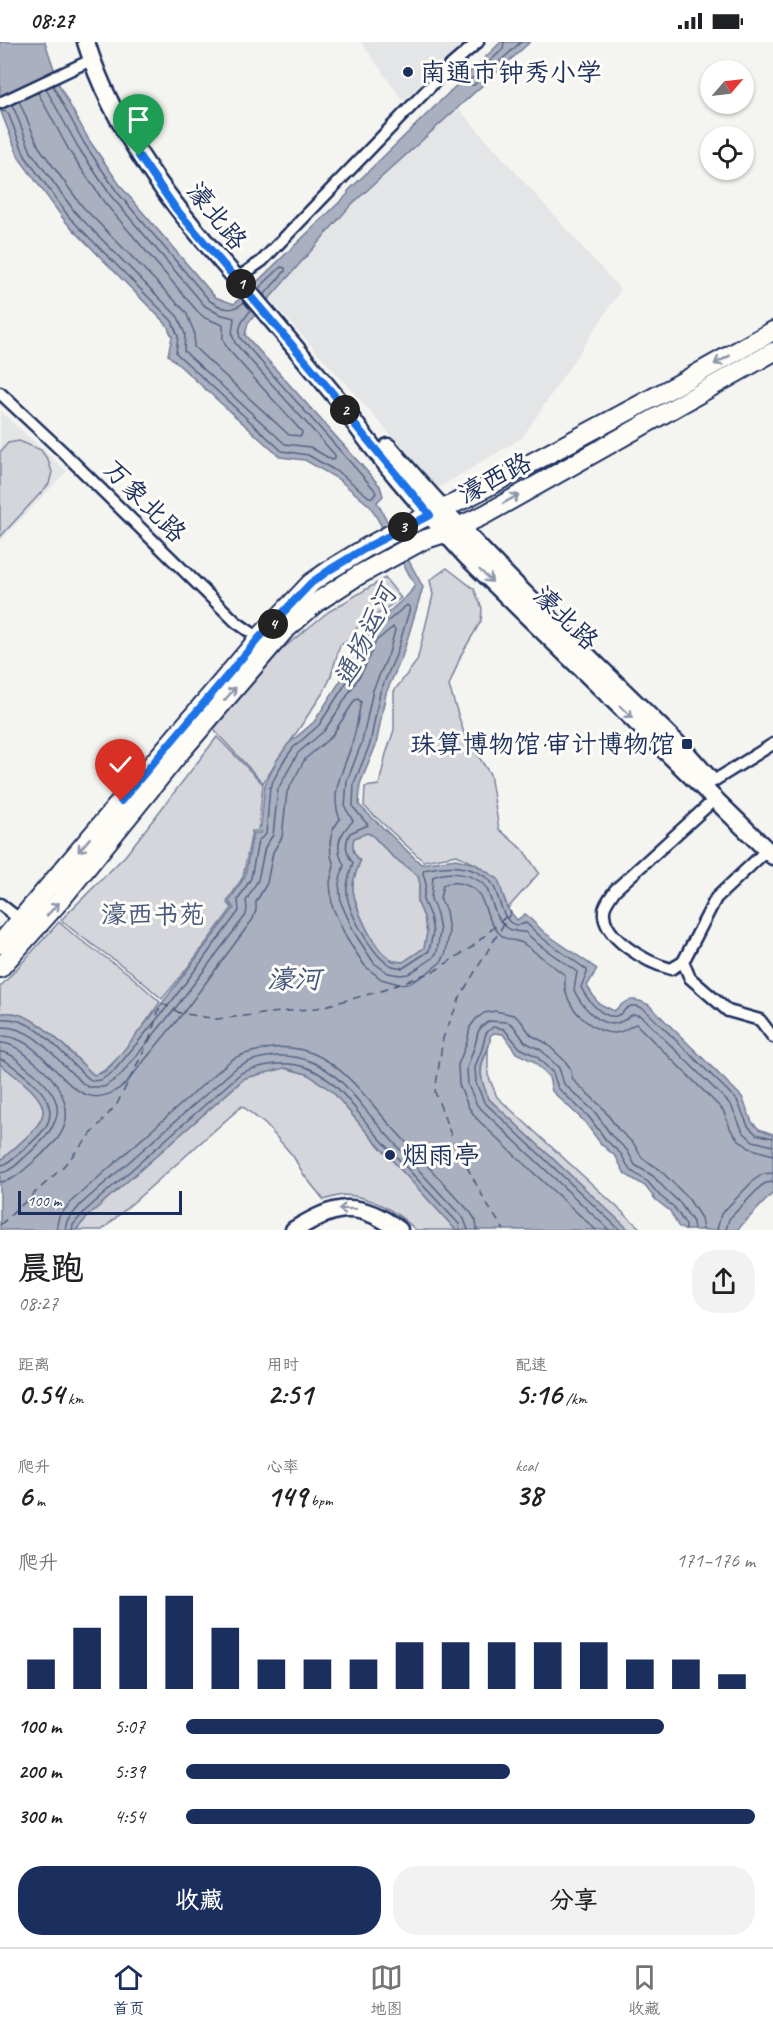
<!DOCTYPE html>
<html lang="zh">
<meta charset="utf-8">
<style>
body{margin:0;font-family:Caveat,"LXGW WenKai TC",sans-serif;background:#f2f2f2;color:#202124;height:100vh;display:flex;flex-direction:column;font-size:22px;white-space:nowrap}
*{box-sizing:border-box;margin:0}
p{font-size:20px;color:#757577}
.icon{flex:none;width:33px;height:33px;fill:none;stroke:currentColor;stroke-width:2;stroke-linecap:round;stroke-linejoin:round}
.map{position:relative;height:1188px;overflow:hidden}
.sheet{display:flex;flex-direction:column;background:#fff;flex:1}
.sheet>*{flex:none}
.needle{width:39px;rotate:62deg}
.fabs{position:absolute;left:700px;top:18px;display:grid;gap:12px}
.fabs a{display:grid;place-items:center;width:54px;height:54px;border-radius:50%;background:#fff;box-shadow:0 2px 4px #0004;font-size:30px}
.scale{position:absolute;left:18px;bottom:15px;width:164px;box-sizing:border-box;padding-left:6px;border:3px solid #1b2f5e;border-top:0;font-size:16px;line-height:21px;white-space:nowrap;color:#1b2f5e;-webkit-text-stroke:4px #fdfcf7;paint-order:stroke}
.pin{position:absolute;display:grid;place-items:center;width:51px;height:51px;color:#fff;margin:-62px -26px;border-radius:50% 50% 50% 0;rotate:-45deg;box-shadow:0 0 6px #0007}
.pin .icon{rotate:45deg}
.km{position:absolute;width:30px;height:30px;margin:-15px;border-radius:50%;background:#222;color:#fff;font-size:16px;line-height:30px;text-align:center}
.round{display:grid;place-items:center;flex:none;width:63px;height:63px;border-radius:24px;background:#f2f2f2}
.summary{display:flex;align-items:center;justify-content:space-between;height:102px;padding:0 18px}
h1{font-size:33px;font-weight:800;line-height:45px}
.figures{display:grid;grid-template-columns:repeat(3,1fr);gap:9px;height:102px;padding:6px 18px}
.figures div{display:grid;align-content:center}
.figures b{font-size:30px;font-weight:800}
.figures small{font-size:16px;font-weight:400}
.figures p{font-size:16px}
.chart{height:168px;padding:12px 18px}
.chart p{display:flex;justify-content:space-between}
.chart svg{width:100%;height:108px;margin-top:6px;stroke:#1b2f5e;stroke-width:6}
.action{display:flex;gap:12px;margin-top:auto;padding:12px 18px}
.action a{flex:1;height:69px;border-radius:24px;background:#1b2f5e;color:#fff;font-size:24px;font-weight:800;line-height:69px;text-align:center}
.action a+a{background:#f2f2f2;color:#202124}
ul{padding:0 18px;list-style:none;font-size:20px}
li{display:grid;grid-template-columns:96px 72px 1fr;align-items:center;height:45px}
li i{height:15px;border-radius:8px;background:#1b2f5e}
.status{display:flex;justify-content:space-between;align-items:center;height:42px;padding:0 30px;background:#fff;direction:ltr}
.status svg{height:16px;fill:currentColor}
.tab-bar{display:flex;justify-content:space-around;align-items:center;height:84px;border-top:2px solid #e0e0e0;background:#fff;font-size:16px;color:#757577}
.tab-bar a{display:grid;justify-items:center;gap:3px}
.tab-bar .active{color:#1b2f5e}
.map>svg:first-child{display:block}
</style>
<div class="status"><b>08:27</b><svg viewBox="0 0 49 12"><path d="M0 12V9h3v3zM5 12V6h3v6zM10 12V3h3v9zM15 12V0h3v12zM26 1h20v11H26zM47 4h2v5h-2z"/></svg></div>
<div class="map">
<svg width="773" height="1188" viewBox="0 0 773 1188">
<rect width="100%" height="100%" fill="#f4f4f1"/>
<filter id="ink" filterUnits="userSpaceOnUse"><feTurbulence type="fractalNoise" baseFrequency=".0167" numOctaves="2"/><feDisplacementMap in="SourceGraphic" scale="12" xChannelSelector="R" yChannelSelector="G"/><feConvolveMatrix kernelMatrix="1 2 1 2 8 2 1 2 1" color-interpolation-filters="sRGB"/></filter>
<g filter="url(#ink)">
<g fill="#e4e5e6">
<path d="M361,0H466L403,59Z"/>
<path d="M449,56L621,248L522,396L438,446L267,254Z"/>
<path d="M0,369L67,429L0,499Z"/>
</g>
<g fill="#d4d6db" stroke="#78829c" stroke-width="1.5">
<path d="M19,399L41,408L48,418L52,430L49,442L0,495V410L8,401Z"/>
<path d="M447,526L474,547L482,566L481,579L461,613L449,644L465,694L490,732L499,787L524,809L539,831L508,866L497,837L475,822L457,813L423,819L364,764L365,745L379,743L386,712L394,688V649L417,619L433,553L430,538Z"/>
<path d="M385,536L401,556L356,587L352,597L340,603L330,637L324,649L263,741L213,687L271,616L328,570Z"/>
<path d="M217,695L263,742L258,789H252L243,835L227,860L232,866L182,933L162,957L130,929L79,893L61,878L125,814Z"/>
<path d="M367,791L372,793L391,813L418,834L420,841L417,859L424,875L427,891L424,906L403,920C400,919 396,920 393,919C375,911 351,861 353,842C354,834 358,826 360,819C353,811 351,806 354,796Z"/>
<path d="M59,880L75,894L129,932L160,960C148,977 114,1030 94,1033C73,1014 31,962 0,972V945Z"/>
<path d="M488,1009V1033L497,1055L642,1188H629L489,1057C481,1040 477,1026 488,1009Z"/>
<path d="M0,1022C61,1068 54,1072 0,1119Z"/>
<path d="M284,1026L307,1032L332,1049L370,1094L456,1188H416C397,1170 370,1153 343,1153C337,1154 330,1156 324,1158L304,1133L293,1114L266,1083L242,1064L102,1188H76L90,1172L245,1036Z"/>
</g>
<path fill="#aab0bf" stroke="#717c98" stroke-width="1.5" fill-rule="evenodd" d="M0,0H45L60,45L89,98L122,146L215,255L234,262L348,152V149L501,0H530L351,163L248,281L245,293L380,444L383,454L377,460L423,545L402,615L386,651L376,703L360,742L359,763L421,822L456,817L475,822L498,837L507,866L517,878L525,872L545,891L597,927L587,944L598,961L614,969C627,956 634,955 649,963L742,1055L752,1080L759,1087L773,1092V1151L737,1188H684L678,1184L670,1169L656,1158L645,1144L625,1132L616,1115L601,1102L584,1079L552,1049L549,1035L533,1019L516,1011L503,992L494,991L490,994C491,1001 488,1007 485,1013C477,1028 482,1042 489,1057L629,1188H456L370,1094L332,1049L307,1032L285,1026L245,1036L90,1172L76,1188H0V1119C54,1072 61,1068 0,1022V972C33,962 72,1015 94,1033L104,1030L110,1025L167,955L234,866L229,860L245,834L253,791H260L265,743L277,718L288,702L314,680L354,618L365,591L409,552L415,543L370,464L338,437L305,418L280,415L168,313L172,295L167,283L65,179L19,116L0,67ZM367,791L372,793L391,813L418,834L420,842L417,859L424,875L427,891L424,906L403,920C400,919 396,920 393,919C375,911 351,861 353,842C354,834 358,826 360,819C353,811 351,806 354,796Z"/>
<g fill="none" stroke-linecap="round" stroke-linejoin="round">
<g stroke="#546385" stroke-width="1.5">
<path d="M504,0L503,7L470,38V43H474L521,0"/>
<path d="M53,44L84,101L117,150L210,259C223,267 232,271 244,260"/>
<path d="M19,59L39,105L82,164L186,270L194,290V305L289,393L301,394L302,390L227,306L223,298V283L205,276L198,270L104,160L70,110L38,51"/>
<path d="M11,63L15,69L31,110L75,170L178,275L185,292L184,309L285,402L310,405L332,418L335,417V413L235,301L232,292L234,276L219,272L205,264L111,154L78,105L46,47"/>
<path d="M0,68L8,71L25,114L69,175L172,279L178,294L176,311L282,409L308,413L341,432L369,455H373L376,451L374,447L240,296C237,284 244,277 251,268"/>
<path d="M258,247L281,225L285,226V229L264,253"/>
<path d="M0,977C39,973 64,1018 92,1039L101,1038L114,1029L172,959L239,869L238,858L251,836L258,799L266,792L270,745L283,720L293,706L319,683L359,621L370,594L407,563L410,566L396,613L380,650L370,702L354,741L353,765L368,783L350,791C344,802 346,811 353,821C349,834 344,848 349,862C354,879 374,915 390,923C394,925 399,925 403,926L429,909L433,890L430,874L423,858L426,842L423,831L424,828C447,823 473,821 491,840C499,848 501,883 517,883C520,883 523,882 526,881L542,896L587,928V931L581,945C586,956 602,977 616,974C628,971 624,957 645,968L737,1058L748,1084L756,1092L773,1096"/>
<path d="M0,985C39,983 60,1026 88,1045H104L120,1034L177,964L246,873L247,866L246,859L258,838L265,805L273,793L278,747L298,711L324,689L339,667L365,625L376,599L393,585L395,588L389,611L373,648L362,700L347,739L345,765L353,779C339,792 334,804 344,823L339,841L341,861L355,892L374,921L388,931L400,933L408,932L421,924L433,916L437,910L440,889L437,872L431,857L433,835C448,828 474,831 486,845C488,848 489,854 491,858C497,877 504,891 525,890L538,902L577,930L574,948C580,962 602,989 620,980C629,977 630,969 641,974L731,1063L743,1090L753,1099L773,1104"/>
<path d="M0,994C53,992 71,1090 126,1041L184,970L253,877L256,868V860L267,841L273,810L282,795L287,750L305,717L331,695L355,658L358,657L361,660C358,673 357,686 353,698C346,725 328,749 340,777L333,787L330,800L331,814L334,824L330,840L332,864L347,897L365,924L381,937L399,942L410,941L426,932L442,919L446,910L449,891L446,869L440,856L443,843C454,838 473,842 480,854C487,868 489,883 502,894C509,900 518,897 524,902C538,912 551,923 565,933C565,939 564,945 566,951C572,971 594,991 615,991C624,991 629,984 636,982L723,1068L731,1088L737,1096L749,1106L773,1113"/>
<path d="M0,1001C14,1001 25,1012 36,1021C58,1038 78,1069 58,1096C50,1106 40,1114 31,1122C21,1130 14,1139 0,1140"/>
<path d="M0,1010C11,1010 19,1019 27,1026C71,1059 64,1081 26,1114C18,1121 11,1130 0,1131"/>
<path d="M0,1017L6,1019C24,1033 64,1058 45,1086C35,1100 19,1111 6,1122L0,1123"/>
<path d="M56,1188L59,1174L74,1157L231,1018C241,1012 255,1009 266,1007C328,996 357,1047 394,1087C419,1115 445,1143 471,1171L476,1179L477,1188"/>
<path d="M65,1188L67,1179L81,1162L237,1025C259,1013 288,1010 312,1020C342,1032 360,1063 381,1086C408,1117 436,1147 464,1177L468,1188"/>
<path d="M72,1188L73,1183L86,1168L241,1031C263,1022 286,1018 308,1026C337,1037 355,1068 374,1090C402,1121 430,1151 459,1182L460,1188"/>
<path d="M596,1188L525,1123L477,1077L469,1066L459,1043L458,1023L467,1000L470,985L476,977L484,971L495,969L514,973L521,979L531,993L546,1001L565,1019L570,1026L573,1038L602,1065L618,1087L634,1102L642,1116L659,1127L688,1156L701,1176L703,1188"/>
<path d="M609,1188L477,1063L468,1043L467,1026L475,1003L478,990L482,984L489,979L507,980L513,983L525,1000L541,1008L559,1026L564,1042L595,1070L611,1093L627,1108L635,1123L653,1134L666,1148L680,1161L693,1180L694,1188"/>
<path d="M620,1188L484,1060L476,1041L475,1025L482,1007L486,991L493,985L504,987L520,1006L536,1014L553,1031L558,1046L589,1075L606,1098L621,1112L630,1128L648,1140L660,1154L674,1165L686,1183V1188"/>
<path d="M717,1188L721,1172L754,1138L763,1132L773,1131"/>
<path d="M726,1188L729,1177L761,1144L766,1141L773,1140"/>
</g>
<path stroke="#46567b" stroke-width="1.5" stroke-dasharray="8 6" stroke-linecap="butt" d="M0,1183L62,1126L117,1062L149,999L161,961L180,971L217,977L317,966L381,949L436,928L472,905L511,870L461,953L443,996L435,1050L454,1101L488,1164L504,1188"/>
<g stroke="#1b2f5e" stroke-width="15">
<g id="street">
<path d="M0,61L91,18"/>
<path d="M236,237L262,219L450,24L478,0"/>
<path d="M0,351L64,411L236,580L259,596"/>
<path d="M704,745L773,702"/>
<path d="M767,808L716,856L683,920L690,936L728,969L760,978L773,995"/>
<path d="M0,862L23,880"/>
<path d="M683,920L671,927C648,921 601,896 604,868C605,861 612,853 615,848L715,757"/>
</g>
</g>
<g stroke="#1b2f5e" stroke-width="21">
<g id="secondary">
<path d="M86,0C114,91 175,167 237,237C272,277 306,319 340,360C375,413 423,466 466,514L773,814"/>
<path d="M388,405C479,512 582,608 682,706L708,735"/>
<path d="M294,1188C335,1163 358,1157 399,1188"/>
</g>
</g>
<g stroke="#1b2f5e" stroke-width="22">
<g id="primary">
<path d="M0,902L259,596L311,541L331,527L369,504L406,484L468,455L677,343L773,289"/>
<path d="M0,926L58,861L177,714L284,589L317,560L357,534L423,498L445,491L484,473L773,310"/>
</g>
</g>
<use href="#street" stroke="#fdfcf7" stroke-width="10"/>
<use href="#secondary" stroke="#fdfcf7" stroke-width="16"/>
<use href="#primary" stroke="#fdfcf7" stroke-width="18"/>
</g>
<defs><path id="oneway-shaft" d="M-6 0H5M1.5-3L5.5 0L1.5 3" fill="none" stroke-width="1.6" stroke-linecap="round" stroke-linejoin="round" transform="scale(1.5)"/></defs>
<g stroke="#8c96aa">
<use href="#oneway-shaft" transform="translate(722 318) rotate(151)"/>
<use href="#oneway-shaft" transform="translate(511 457) rotate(-29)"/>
<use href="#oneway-shaft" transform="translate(486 534) rotate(44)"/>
<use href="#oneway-shaft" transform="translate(230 652) rotate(-49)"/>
<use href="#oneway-shaft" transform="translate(626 670) rotate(44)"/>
<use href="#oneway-shaft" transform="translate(84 803) rotate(130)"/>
<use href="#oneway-shaft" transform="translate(53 867) rotate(-47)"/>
<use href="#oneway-shaft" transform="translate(347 1167) rotate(179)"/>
</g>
</g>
<g fill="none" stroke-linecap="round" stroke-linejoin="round" filter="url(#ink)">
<g stroke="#fff" stroke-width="12">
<path id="route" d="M121,759L259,596L311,541L331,527L369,504L430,473L356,384L340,360L304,317L176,167L139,114"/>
</g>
<use href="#route" stroke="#1a73e8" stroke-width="8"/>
</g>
<g fill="#1b2f5e" stroke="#fdfcf7" stroke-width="2">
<circle cx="408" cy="30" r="6"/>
<rect x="681" y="696" width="12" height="12" rx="3"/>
<circle cx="390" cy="1113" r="6"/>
</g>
<g text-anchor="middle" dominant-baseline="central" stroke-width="6" stroke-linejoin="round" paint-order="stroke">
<g font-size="26" fill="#1b2f5e" stroke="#fdfcf7" text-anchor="start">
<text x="420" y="30">南通市钟秀小学</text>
<text x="675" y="702" text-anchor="end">珠算博物馆·审计博物馆</text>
<text x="402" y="1113">烟雨亭</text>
</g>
<g font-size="26" fill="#1b2f5e" stroke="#fdfcf7">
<text transform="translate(217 174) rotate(51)">濠北路</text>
<text transform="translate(495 436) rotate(-28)">濠西路</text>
<text transform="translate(145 459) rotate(45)">万象北路</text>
<text transform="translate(566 576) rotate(44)">濠北路</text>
</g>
<g font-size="26" fill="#49597d" stroke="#fdfcf7">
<text x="153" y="872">濠西书苑</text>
</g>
<g font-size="27" font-style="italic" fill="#46567b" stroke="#fdfcf7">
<text transform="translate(365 594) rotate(-64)">通扬运河</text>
<text x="294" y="937">濠河</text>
</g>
</g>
</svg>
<div class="fabs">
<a><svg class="needle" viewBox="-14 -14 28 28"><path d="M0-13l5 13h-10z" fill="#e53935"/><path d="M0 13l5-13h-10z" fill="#757577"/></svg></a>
<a><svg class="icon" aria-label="locate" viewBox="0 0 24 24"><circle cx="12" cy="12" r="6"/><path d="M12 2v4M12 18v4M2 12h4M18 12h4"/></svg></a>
</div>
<div class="scale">100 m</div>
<div class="pin" style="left:139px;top:114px;background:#1e9e55"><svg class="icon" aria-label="arrive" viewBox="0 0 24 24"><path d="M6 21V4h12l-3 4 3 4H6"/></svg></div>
<div class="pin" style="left:121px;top:759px;background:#d93025"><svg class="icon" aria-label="check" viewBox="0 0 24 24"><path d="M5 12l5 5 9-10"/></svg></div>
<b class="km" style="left:241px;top:242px">1</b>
<b class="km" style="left:345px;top:368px">2</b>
<b class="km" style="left:403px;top:485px">3</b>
<b class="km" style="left:273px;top:582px">4</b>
</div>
<section class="sheet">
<div class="summary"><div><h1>晨跑</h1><p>08:27</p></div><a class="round"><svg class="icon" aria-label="share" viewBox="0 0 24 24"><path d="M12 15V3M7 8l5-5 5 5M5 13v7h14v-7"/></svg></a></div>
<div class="figures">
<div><p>距离</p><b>0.54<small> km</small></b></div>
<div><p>用时</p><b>2:51</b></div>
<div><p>配速</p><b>5:16<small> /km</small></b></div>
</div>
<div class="figures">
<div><p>爬升</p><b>6<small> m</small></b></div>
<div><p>心率</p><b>149<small> bpm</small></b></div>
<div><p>kcal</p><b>38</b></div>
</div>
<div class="chart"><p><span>爬升</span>171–176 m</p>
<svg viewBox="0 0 160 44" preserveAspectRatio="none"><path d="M5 44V32M15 44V19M25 44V6M35 44V6M45 44V19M55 44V32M65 44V32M75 44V32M85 44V25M95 44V25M105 44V25M115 44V25M125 44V25M135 44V32M145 44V32M155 44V38"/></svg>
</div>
<ul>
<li><b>100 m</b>5:07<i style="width:84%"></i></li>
<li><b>200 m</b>5:39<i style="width:57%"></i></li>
<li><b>300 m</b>4:54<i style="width:100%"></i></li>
</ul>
<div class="action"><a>收藏</a><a>分享</a></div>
</section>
<nav class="tab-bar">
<a class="active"><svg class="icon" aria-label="home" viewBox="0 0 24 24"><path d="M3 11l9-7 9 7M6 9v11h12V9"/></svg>首页</a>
<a><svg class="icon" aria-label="map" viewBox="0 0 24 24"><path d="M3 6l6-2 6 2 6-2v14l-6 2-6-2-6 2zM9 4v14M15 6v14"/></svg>地图</a>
<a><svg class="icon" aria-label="saved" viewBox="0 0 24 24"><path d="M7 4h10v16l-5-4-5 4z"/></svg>收藏</a>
</nav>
